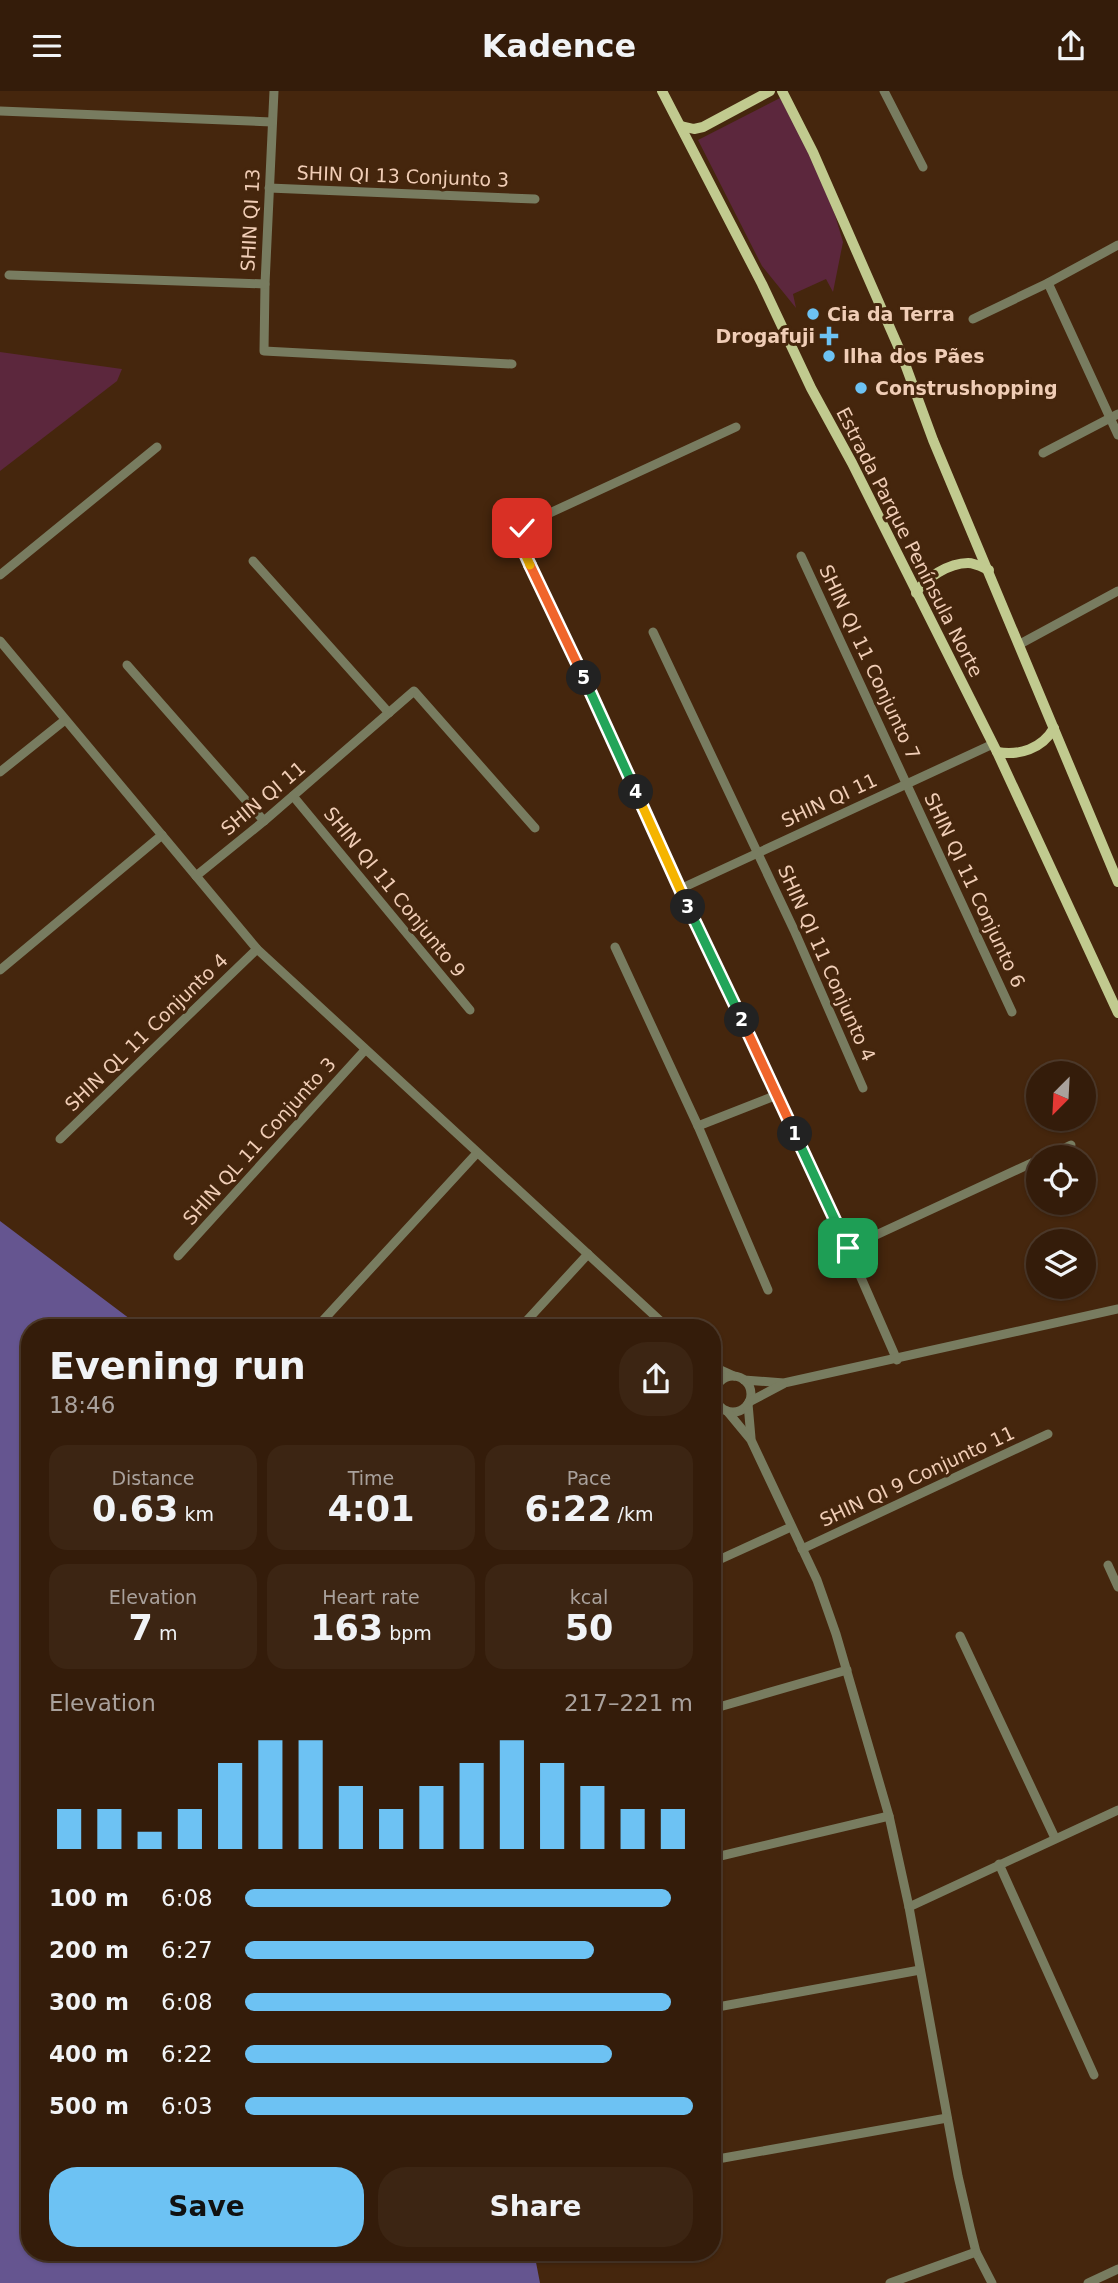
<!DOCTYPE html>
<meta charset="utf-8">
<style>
body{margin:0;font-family:"DejaVu Sans",sans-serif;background:#3c2513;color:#f1f3f6;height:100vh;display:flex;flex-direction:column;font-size:26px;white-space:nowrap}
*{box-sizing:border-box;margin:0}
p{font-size:23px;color:#a9a19c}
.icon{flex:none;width:38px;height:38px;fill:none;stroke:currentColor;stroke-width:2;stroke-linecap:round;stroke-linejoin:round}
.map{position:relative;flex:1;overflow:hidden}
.panel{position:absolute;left:21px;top:1228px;width:700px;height:942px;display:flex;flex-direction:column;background:#341c0a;border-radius:28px;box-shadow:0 2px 5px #0004,0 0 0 2px #4e3a2b}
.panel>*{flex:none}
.needle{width:46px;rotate:204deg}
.fabs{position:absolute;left:1026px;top:970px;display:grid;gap:14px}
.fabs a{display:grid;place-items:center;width:70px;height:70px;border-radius:50%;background:#341c0a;box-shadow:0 2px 5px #0004,0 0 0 2px #4e3a2b;font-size:35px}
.pin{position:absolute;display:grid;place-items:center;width:60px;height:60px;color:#fff;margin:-30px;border-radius:14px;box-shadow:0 4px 10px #0006}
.km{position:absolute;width:35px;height:35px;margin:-18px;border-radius:50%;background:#222;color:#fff;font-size:19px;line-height:35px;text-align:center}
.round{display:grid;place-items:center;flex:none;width:74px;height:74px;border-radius:28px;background:#3c2513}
.summary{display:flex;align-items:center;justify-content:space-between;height:119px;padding:0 28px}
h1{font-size:38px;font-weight:700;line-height:52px}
.stats{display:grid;grid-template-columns:repeat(3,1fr);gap:10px;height:119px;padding:7px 28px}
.stats div{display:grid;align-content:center;border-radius:18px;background:#3c2513;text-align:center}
.stats b{font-size:35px;font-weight:700}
.stats small{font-size:19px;font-weight:400}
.stats p{font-size:19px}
.chart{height:196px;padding:14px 28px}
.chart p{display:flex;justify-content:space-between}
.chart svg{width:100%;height:126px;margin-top:7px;stroke:#6dc2f3;stroke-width:6}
.action{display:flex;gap:14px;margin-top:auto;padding:14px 28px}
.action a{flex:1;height:80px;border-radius:28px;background:#6dc2f3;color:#111;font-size:28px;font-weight:700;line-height:80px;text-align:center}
.action a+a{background:#3c2513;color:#f1f3f6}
ul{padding:0 28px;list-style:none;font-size:23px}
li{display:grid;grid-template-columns:112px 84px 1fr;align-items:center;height:52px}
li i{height:18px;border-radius:9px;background:#6dc2f3}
header{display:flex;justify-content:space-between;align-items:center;height:91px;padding:0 28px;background:#341c0a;font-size:32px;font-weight:700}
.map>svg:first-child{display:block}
</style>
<header><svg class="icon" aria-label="menu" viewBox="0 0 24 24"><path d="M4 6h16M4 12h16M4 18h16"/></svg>Kadence<svg class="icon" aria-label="share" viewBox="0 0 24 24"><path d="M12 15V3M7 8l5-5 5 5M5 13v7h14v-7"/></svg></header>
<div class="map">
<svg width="1118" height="2192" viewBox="0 0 1118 2192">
<rect width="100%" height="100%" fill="#45260d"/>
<g fill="#5c273d">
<path d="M780,7L808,58L835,124L843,151L833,201L826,188L793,203L796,217L762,175L698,49Z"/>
<path d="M0,261L122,278L117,290L0,380Z"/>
</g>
<path fill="#655590" d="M0,1130L142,1237H30V2161H534L540,2192H0Z"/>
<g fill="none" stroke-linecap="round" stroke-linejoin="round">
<g stroke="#787c60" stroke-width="9">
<path d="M274,0L265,193L264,260L512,273"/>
<path d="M884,0L923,76"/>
<path d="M0,20L272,31"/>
<path d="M269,97L535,108"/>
<path d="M9,184L265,193"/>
<path d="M1048,192L1118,344"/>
<path d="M973,228L1048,192L1118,154"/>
<path d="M736,336L526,433L519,441L518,447L848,1157L897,1269"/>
<path d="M1043,362L1118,323"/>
<path d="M801,465L1012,921"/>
<path d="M253,470L389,622"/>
<path d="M0,484L157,356"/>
<path d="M653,541L794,839L863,997"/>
<path d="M0,550L257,858L668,1237"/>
<path d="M1020,553L1118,500"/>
<path d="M127,574L264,730"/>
<path d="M0,681L65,629"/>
<path d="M293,705L470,919"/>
<path d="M196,785L264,730L414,600L535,737"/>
<path d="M680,798L993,653"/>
<path d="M615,856L698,1035L768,1199"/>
<path d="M0,879L162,744"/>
<path d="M698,1035L777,1004"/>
<path d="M60,1048L257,858"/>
<path d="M1046,1066L1071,1054"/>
<path d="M848,1157L1038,1069"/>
<path d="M178,1165L365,959"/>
<path d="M316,1237L477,1062"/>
<path d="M520,1237L588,1163"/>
<path d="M712,1275L734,1285"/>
<circle cx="733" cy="1303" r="18"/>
<path d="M744,1289L784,1292L1118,1218"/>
<path d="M749,1311L783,1293"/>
<path d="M748,1313L751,1347"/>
<path d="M727,1320L751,1349L817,1489L836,1543L889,1725L909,1816L958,2085L970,2137L976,2161L992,2192"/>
<path d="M802,1458L1048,1343"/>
<path d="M712,1472L791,1436"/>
<path d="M1108,1474L1118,1496"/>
<path d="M960,1545L1055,1747"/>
<path d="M712,1618L847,1579"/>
<path d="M712,1767L889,1725"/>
<path d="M999,1773L1094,1984"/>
<path d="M909,1816L1118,1719"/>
<path d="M712,1917L920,1879"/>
<path d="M712,2069L947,2027"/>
<path d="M890,2192L976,2161"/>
<path d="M1088,2192L1118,2178"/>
</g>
<g stroke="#c1ca8f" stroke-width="10">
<path d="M662,0L762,193L811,297L852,372L997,661L1118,922"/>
<path d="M782,0L813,61L901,262L933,349L1118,791"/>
<path d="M681,35L694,38L703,36L770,0"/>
<path d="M916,502C925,487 949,472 968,472C975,472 982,476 989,479"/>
<path d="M997,661C1019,665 1042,658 1054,637"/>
</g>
</g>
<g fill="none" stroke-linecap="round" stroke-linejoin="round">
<g stroke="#fff" stroke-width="14">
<path id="split-1" d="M795,1043L848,1157"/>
</g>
<g stroke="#fff" stroke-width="14">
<path id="split-2" d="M742,929L795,1043"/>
</g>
<g stroke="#fff" stroke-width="14">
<path id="split-3" d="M688,816L742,929"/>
</g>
<g stroke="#fff" stroke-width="14">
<path id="split-4" d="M636,701L688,816"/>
</g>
<g stroke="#fff" stroke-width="14">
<path id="split-5" d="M584,587L636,701"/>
</g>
<g stroke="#fff" stroke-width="14">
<path id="split-6" d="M530,474L584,587"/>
</g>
<g stroke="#fff" stroke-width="14">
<path id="split-7" d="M522,437L518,447L530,474"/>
</g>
<use href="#split-1" stroke="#22a559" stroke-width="9"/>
<use href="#split-2" stroke="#f0652b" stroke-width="9"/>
<use href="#split-3" stroke="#22a559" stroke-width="9"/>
<use href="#split-4" stroke="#f5b400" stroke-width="9"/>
<use href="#split-5" stroke="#22a559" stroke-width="9"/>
<use href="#split-6" stroke="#f0652b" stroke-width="9"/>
<use href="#split-7" stroke="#f5b400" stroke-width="9"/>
</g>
<g fill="#6dc2f3" stroke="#45260d" stroke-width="2.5">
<circle cx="813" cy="223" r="7"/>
<path d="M825.5 234.5h7v7h7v7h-7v7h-7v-7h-7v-7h7z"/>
<circle cx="829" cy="265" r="7"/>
<circle cx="861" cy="297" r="7"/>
</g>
<g text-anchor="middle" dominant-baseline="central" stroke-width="6" stroke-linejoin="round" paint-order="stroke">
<g font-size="19" fill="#f0cdb6" stroke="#45260d">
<text transform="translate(403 85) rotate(2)">SHIN QI 13 Conjunto 3</text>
<text transform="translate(250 129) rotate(-87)">SHIN QI 13</text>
<text transform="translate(910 451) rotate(63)">Estrada Parque Península Norte</text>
<text transform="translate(870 571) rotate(65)">SHIN QI 11 Conjunto 7</text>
<text transform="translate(263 707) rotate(-40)">SHIN QI 11</text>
<text transform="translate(829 709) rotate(-25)">SHIN QI 11</text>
<text transform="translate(975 799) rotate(65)">SHIN QI 11 Conjunto 6</text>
<text transform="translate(395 801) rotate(51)">SHIN QI 11 Conjunto 9</text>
<text transform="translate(827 872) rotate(66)">SHIN QI 11 Conjunto 4</text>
<text transform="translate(146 941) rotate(-44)">SHIN QL 11 Conjunto 4</text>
<text transform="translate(259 1050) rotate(-48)">SHIN QL 11 Conjunto 3</text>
<text transform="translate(917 1385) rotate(-25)">SHIN QI 9 Conjunto 11</text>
</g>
<g font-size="19" font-weight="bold" fill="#f0cdb6" stroke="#45260d" text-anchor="start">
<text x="827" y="223">Cia da Terra</text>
<text x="815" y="245" text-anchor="end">Drogafuji</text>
<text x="843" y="265">Ilha dos Pães</text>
<text x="875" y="297">Construshopping</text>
</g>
</g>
</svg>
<div class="fabs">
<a><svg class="needle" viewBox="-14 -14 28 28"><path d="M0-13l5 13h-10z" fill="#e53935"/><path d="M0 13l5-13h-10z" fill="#a9a19c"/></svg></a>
<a><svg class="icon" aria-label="locate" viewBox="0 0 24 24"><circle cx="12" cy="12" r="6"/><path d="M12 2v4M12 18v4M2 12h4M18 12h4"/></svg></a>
<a><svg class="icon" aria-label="layers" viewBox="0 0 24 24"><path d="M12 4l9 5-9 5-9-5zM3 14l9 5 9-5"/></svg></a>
</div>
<div class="pin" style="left:848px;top:1157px;background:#1e9e55"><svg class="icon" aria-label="arrive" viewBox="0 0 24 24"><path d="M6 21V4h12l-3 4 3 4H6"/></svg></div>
<div class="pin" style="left:522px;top:437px;background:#d93025"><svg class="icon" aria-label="check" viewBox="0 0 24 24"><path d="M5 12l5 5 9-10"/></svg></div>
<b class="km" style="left:795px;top:1043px">1</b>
<b class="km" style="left:742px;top:929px">2</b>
<b class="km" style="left:688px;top:816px">3</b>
<b class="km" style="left:636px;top:701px">4</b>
<b class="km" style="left:584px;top:587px">5</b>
<section class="panel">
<div class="summary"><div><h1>Evening run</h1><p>18:46</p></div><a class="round"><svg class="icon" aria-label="share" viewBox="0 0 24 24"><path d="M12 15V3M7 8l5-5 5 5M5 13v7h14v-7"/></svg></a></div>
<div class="stats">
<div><p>Distance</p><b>0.63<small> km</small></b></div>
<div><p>Time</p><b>4:01</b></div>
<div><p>Pace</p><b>6:22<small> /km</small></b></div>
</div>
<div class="stats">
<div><p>Elevation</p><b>7<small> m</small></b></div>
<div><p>Heart rate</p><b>163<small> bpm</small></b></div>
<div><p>kcal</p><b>50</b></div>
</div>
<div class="chart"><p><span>Elevation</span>217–221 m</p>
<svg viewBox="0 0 160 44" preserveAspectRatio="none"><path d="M5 44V30M15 44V30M25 44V38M35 44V30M45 44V14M55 44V6M65 44V6M75 44V22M85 44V30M95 44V22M105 44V14M115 44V6M125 44V14M135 44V22M145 44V30M155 44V30"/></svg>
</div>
<ul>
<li><b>100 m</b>6:08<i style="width:95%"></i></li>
<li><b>200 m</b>6:27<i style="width:78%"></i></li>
<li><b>300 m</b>6:08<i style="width:95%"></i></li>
<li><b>400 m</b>6:22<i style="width:82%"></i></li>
<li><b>500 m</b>6:03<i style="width:100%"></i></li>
</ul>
<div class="action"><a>Save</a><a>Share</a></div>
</section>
</div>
